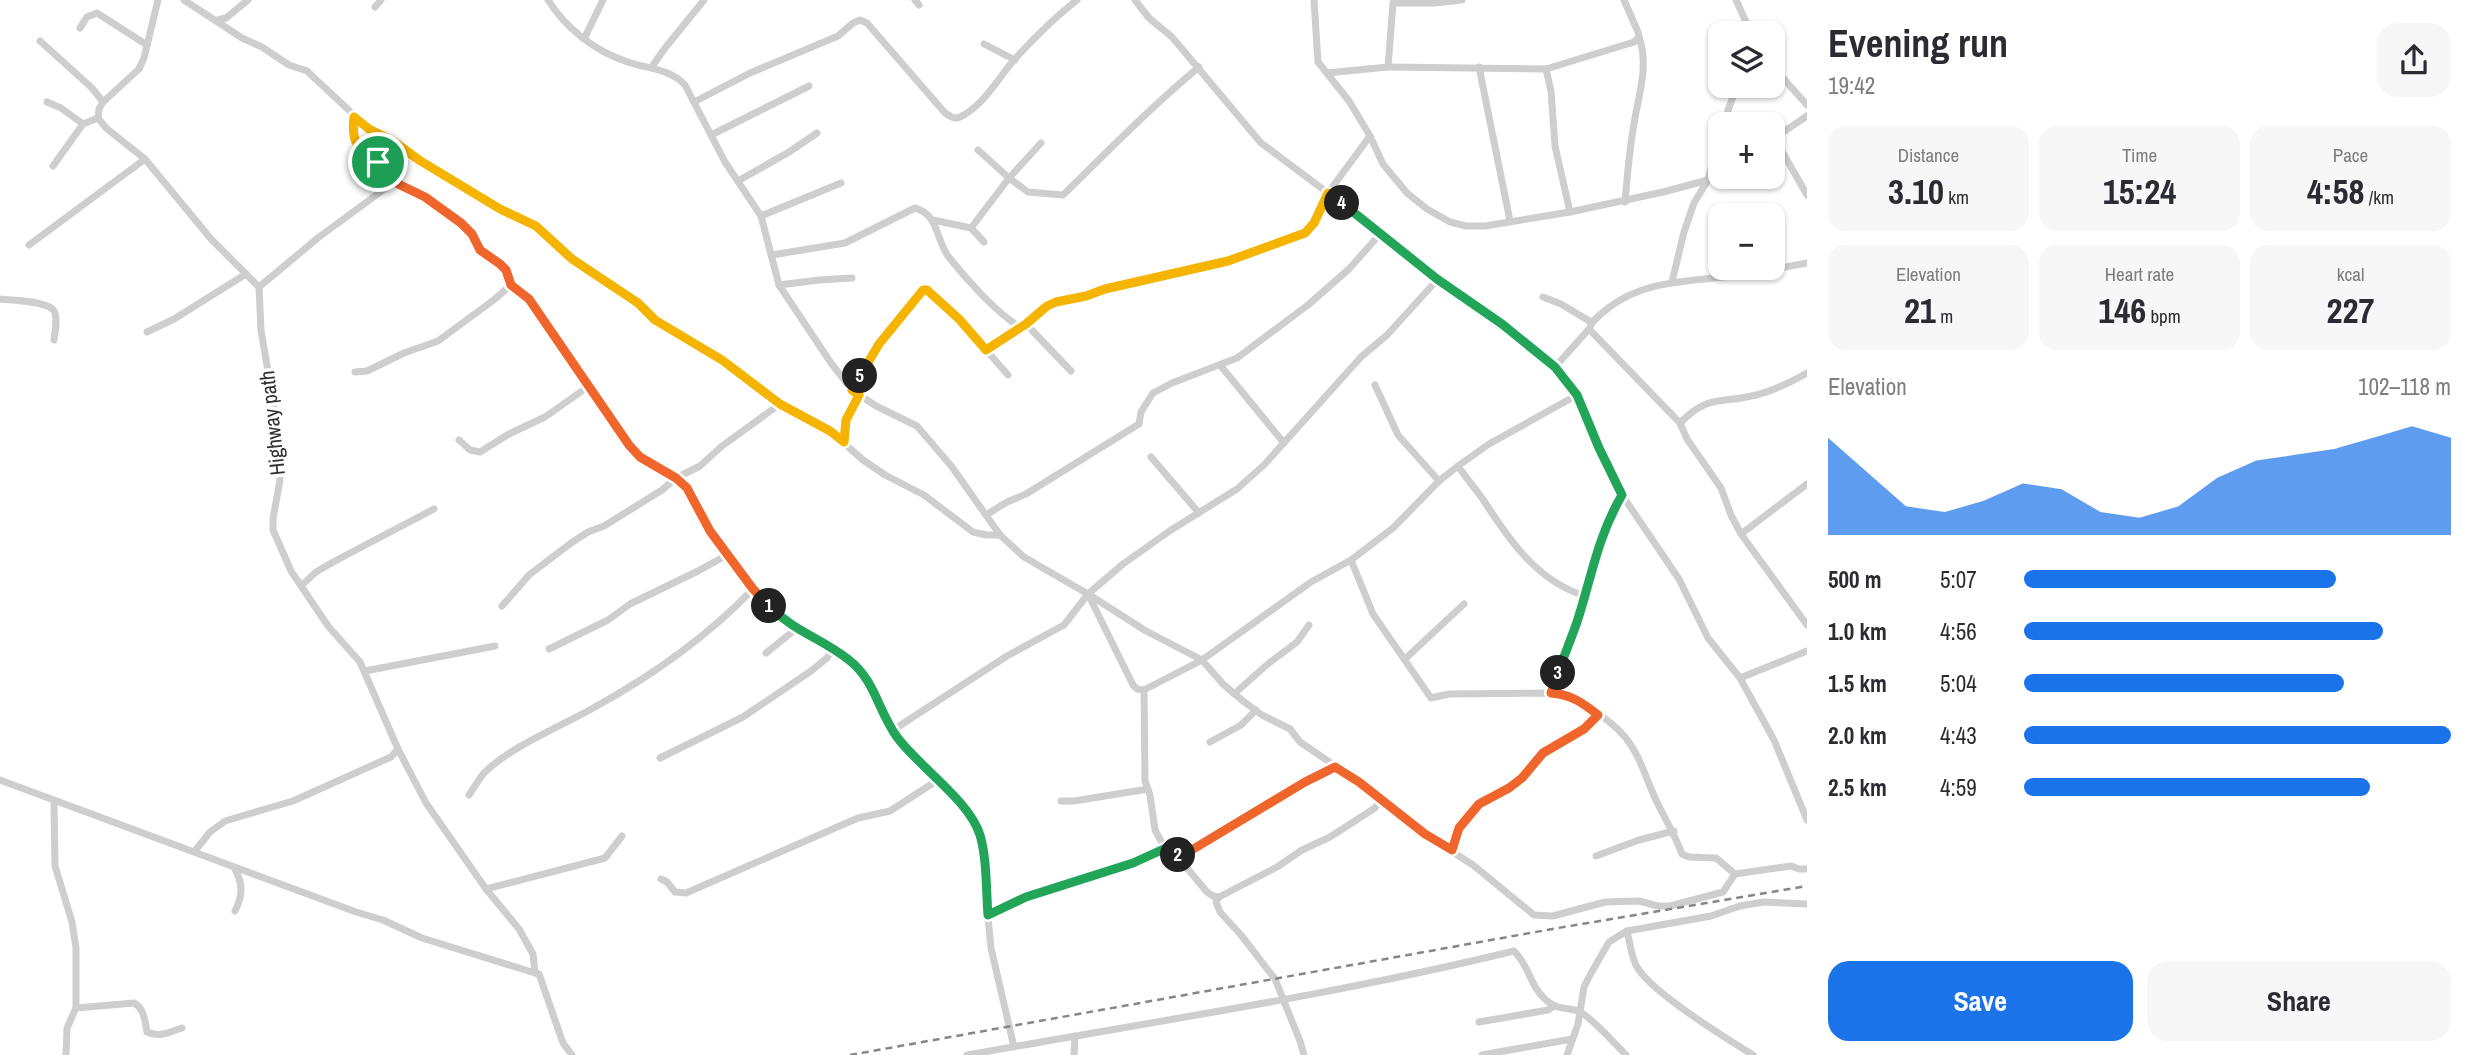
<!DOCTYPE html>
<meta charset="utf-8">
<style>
body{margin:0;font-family:"Archivo Narrow",sans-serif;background:#f7f7f7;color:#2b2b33;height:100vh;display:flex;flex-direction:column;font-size:26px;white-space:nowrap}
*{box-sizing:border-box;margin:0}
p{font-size:23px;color:#7c7c81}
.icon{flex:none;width:38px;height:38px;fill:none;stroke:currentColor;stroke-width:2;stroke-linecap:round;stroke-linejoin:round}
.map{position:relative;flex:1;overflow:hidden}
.side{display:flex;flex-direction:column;background:#fff;width:665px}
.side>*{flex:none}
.tools{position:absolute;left:1708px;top:21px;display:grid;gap:14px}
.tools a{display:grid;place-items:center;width:77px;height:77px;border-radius:14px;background:#fff;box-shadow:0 2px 5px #0004;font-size:35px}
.pin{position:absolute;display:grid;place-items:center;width:60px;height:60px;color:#fff;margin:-30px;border:4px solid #fff;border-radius:50%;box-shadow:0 2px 7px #0007}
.km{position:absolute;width:35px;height:35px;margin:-18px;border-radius:50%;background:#222;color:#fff;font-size:19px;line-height:35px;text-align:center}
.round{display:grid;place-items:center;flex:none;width:74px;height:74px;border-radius:21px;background:#f7f7f7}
.summary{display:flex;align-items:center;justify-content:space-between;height:119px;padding:0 21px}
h1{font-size:38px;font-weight:700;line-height:52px}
.metrics{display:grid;grid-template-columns:repeat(3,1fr);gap:10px;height:119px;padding:7px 21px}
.metrics div{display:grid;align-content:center;border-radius:18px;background:#f7f7f7;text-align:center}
.metrics b{font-size:35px;font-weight:700}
.metrics small{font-size:19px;font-weight:400}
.metrics p{font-size:19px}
.chart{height:196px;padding:14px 21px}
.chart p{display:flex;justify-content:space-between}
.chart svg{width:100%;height:126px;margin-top:7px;fill:#1a73e8;opacity:.7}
.action{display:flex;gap:14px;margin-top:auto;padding:14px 21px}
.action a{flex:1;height:80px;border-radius:21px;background:#1a73e8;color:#fff;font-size:28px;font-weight:700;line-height:80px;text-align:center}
.action a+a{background:#f7f7f7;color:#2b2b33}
ul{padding:0 21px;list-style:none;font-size:23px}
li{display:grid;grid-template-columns:112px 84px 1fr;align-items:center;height:52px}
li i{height:18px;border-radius:9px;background:#1a73e8}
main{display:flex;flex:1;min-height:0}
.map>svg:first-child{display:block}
</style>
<main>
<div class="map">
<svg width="1807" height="1055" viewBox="0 0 1807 1055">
<rect width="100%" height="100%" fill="#fff"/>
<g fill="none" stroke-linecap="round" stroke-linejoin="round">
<g stroke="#cecece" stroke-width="7">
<path d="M158,0L144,58L139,69L103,102L99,109L98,118L106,128L145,159L211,239L259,287L261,330L274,407L280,480L273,519V530L291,571L328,626L360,662L398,749L426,803L486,889L519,929L533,954L535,973L539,974L563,1043L572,1055"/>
<path d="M184,0L242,38L262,47L289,65L307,71L369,129L393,141L419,160L500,209L536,226L572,259L638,303L655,320L722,361L780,404L830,431L863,460L885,475L924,495L973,532L986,535H1000"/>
<path d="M548,0C565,27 593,50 625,61C646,69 670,68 685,85L725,162L761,216L779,285L831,363L852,390L876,406L917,426L952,467L1000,535L1024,557L1088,594L1146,631L1202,660L1223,684L1243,701L1262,715L1290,729L1300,742L1359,782L1425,834L1473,865L1534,915L1553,916L1605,902L1639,901L1658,906H1670L1723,892L1735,874L1791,866L1799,869H1807"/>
<path d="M915,0L919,5"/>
<path d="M1135,0L1149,18L1172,37L1261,143L1364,220L1437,280L1502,324L1555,367L1577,395L1622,495L1679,579L1708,638L1740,678L1774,740L1807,820"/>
<path d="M1314,0L1318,62L1349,101L1370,136L1383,164L1407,193L1427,209L1450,222L1466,226H1485L1570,212L1663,192L1708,180L1720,171"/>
<path d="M1736,0L1751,33"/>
<path d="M375,7L381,0"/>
<path d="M217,20L226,18L248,0"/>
<path d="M80,28L87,17L97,13L147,45"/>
<path d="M584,39L603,0"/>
<path d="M40,41L92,88L103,102"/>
<path d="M984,44L1015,60"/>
<path d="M1388,67L1546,69L1634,42L1639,37L1638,32L1624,0"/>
<path d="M1479,67L1510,221"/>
<path d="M1773,67L1807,105"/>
<path d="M651,68L665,48L704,0"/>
<path d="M1546,69L1551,91L1555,146L1570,212"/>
<path d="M1327,73L1388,67L1393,3H1435L1462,0"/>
<path d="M47,102L61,108L83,124"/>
<path d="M694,102L750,73L838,36L853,23L860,20L867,23L945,113C950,116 954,120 960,117C982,107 998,79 1013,61C1033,39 1054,18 1077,0"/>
<path d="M354,117L352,132L355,143L363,155L387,169L394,182L425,197L461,223L472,234L480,250L500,264L506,270L511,285L529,299L629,445L640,457L676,478L687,488L710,532L753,589L775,611L796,629L849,660L867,678L879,707L898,738L964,808L974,821L980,836L991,948L1014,1047"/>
<path d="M1723,124L1737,86"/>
<path d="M711,135L809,86"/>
<path d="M1773,139L1807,116"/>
<path d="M1775,139L1807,195"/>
<path d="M1041,143L1009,178L1028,192L1063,195C1108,151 1151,107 1199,67"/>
<path d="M53,166L83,124L98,118"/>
<path d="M738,181L789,152L817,133"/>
<path d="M1625,202C1627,178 1629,154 1633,130C1637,99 1650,68 1639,37"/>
<path d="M761,216L841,183"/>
<path d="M933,220L971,228L984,242"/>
<path d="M971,228L1009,178L978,150"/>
<path d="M29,245L145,159"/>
<path d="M772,255L845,243L915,208C938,214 936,239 948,256C965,278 995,311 1018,326L1056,302L1086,297L1105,289L1228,261L1305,232L1314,223L1328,193L1370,136"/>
<path d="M1672,282L1684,232L1694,203L1708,180L1720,133"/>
<path d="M779,285L819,280L852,278"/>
<path d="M259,287L319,237L394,182"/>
<path d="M1543,297L1561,304L1591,322"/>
<path d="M0,299C12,300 48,301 54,311C58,318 55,332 54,340"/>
<path d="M1026,324L1071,371"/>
<path d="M1589,329L1680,423L1687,439L1721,488L1731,515L1741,534L1807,625"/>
<path d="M147,332L174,319L246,274"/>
<path d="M986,350L1018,326"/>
<path d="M1220,365L1284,443"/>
<path d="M1555,367L1589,329C1592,320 1600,315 1607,309C1643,280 1687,282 1731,276C1757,272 1782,268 1807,263"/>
<path d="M355,372L367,371L404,353L438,341L495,299L511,285"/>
<path d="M1375,385L1398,435L1439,481"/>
<path d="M852,390L879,344L923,290H927L959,319L1008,375"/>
<path d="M1680,423C1708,394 1721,404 1756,395C1774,391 1791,382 1807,373"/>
<path d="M459,440L470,450L480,452L509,434L545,417L589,386"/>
<path d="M843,442L847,420L859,395"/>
<path d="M1151,457L1199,513"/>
<path d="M1458,466C1466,478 1476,489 1484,501C1510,541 1537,581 1585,596"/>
<path d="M986,515L1007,502L1026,494L1139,424L1141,412L1153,393L1172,383L1237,358L1308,305L1349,269L1381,233"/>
<path d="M1741,534L1807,484"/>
<path d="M1351,560L1373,614L1431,698L1449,694L1551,693C1574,695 1610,719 1625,737C1640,755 1646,779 1656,800C1665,819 1675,835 1682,854L1689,857L1716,858L1735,874"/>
<path d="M302,585L316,572L335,561L434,509"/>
<path d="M1088,594L1133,685L1137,689L1144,690L1202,660L1311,582L1351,560L1393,528L1439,481L1458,466L1489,444L1577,395"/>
<path d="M502,606L529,575L571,543L588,532L604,526L662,490L676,478L700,466L722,446L780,404"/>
<path d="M549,649L608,620L630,604L698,571L727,555"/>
<path d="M766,653L796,629"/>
<path d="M1406,658L1464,604"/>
<path d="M365,671L495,646"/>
<path d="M1740,678L1807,651"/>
<path d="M1144,690L1145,781L1150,795L1155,830L1162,843L1177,856L1207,892L1213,896L1219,897L1277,867L1302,850L1330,837L1375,808L1380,800"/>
<path d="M1551,693L1577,623L1599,541L1622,495"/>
<path d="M1234,694L1269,663L1297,642L1309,625"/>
<path d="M893,730L1007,656L1064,625L1088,594L1123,564L1171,530L1237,489L1264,465L1361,357L1387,335L1437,280"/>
<path d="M1210,742L1241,725L1256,710"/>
<path d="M660,758L743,717L811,671L827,658L833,649"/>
<path d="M0,780L356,912L383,920L422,938L535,973"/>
<path d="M469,795C474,788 479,779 484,773C511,746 562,726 595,707C653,675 707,637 753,589"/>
<path d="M1061,801H1074L1148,789"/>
<path d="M54,802L55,866L72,922L76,948V1008L67,1028L66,1055"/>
<path d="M1452,850L1459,828L1479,804L1522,778L1543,753L1584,729L1598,715"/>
<path d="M194,852L210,832L225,821L293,801L391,757L398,749"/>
<path d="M1177,856L1185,854L1305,781L1335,767"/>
<path d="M1596,856L1639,840L1674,831"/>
<path d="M235,869C243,884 243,895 235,911"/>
<path d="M661,879L667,882L675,892L686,893L858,818L890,811L938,780"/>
<path d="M486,889L605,858L622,836"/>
<path d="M1219,897L1216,902L1220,912L1241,935L1275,979L1300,1041L1304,1055"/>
<path d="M988,915L1026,897L1133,863L1166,848"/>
<path d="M1627,931C1630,942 1631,957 1637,967C1651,992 1727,1039 1753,1055"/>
<path d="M76,1008L134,1003C144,1008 145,1021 147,1032C159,1038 170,1032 182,1028"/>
<path d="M1479,1022L1548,1010L1554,1006"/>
<path d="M967,1055C1150,1022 1334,995 1514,951C1531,968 1528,984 1547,1001C1560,1012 1572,1006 1582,1013C1598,1024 1612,1041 1626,1055"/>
<path d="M1074,1055L1075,1036"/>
<path d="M1482,1055L1572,1039"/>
<path d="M1567,1055L1578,1024L1584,987L1590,975L1609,942L1627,931L1711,916L1740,906L1764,902L1807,904"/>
</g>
<path stroke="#868686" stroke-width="2.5" stroke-dasharray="7 5" stroke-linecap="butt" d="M850,1055L1558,928L1807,886"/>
</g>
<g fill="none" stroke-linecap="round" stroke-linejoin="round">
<g stroke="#fff" stroke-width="14">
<path id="split-1" d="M378,162L387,169L394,182L425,197L461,223L472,234L480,250L500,264L506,270L511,285L529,299L629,445L640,457L676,478L687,488L710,531L753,589L769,606"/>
</g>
<g stroke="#fff" stroke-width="14">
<path id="split-2" d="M769,606C795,632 823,639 849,660C875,680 878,711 897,737C918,766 969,800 980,835C987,859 986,889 988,915L1026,897L1133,863L1166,848L1178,855"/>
</g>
<g stroke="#fff" stroke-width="14">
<path id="split-3" d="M1178,855L1185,854L1305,782L1335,767L1359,782L1425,834L1452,850L1459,828L1479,804L1509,788L1522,778L1543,753L1584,729L1598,715C1583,703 1570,694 1551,693L1558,673"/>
</g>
<g stroke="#fff" stroke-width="14">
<path id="split-4" d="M1342,203L1437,279L1502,324L1555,367L1577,395L1599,448L1622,495C1597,538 1592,576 1577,622C1571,639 1564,656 1558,673"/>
</g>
<g stroke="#fff" stroke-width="14">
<path id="split-5" d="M860,376L879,344L923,290H927L959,319L986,350L1026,324L1047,306L1056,302L1086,296L1105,289L1228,261L1305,233L1314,223L1328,193L1342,203"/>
</g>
<g stroke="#fff" stroke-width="14">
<path id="split-6" d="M378,162C357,152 351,140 354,117L369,129L393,141L419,160L500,209L536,226L572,259L638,303L655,320L722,360L780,404L830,431L844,442L846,420L859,395L852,390L860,376"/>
</g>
<use href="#split-1" stroke="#f0652b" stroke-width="9"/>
<use href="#split-2" stroke="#22a559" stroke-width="9"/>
<use href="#split-3" stroke="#f0652b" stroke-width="9"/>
<use href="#split-4" stroke="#22a559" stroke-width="9"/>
<use href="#split-5" stroke="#f5b400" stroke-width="9"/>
<use href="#split-6" stroke="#f5b400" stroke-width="9"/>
</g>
<g text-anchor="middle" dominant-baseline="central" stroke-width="7" stroke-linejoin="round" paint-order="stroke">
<g font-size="21" fill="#313131" stroke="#fff">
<text transform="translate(272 423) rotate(-96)">Highway path</text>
</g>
</g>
</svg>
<div class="tools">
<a><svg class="icon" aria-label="layers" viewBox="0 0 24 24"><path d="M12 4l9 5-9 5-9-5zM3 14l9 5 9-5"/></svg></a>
<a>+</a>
<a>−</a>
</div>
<div class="pin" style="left:378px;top:162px;background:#1e9e55"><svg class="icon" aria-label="arrive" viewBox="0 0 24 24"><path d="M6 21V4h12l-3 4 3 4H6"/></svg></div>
<b class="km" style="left:769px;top:606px">1</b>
<b class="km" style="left:1178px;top:855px">2</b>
<b class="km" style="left:1558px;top:673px">3</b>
<b class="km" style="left:1342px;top:203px">4</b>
<b class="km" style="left:860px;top:376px">5</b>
</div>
<section class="side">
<div class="summary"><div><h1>Evening run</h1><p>19:42</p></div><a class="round"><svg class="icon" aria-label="share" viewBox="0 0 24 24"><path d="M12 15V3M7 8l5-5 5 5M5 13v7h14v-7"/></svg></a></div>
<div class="metrics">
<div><p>Distance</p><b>3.10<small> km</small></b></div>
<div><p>Time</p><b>15:24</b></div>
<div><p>Pace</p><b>4:58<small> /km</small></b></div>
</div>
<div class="metrics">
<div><p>Elevation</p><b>21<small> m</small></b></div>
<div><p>Heart rate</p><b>146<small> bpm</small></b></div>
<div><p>kcal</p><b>227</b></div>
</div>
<div class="chart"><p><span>Elevation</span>102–118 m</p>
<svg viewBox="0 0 160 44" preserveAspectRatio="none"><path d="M0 44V10L10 22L20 34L30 36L40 32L50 26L60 28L70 36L80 38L90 34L100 24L110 18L120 16L130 14L140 10L150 6L160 10V44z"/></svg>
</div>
<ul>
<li><b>500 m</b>5:07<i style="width:73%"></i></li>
<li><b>1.0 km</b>4:56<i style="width:84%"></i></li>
<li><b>1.5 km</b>5:04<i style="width:75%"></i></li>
<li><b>2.0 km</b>4:43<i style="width:100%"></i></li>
<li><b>2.5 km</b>4:59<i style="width:81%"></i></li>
</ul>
<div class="action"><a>Save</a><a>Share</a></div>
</section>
</main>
